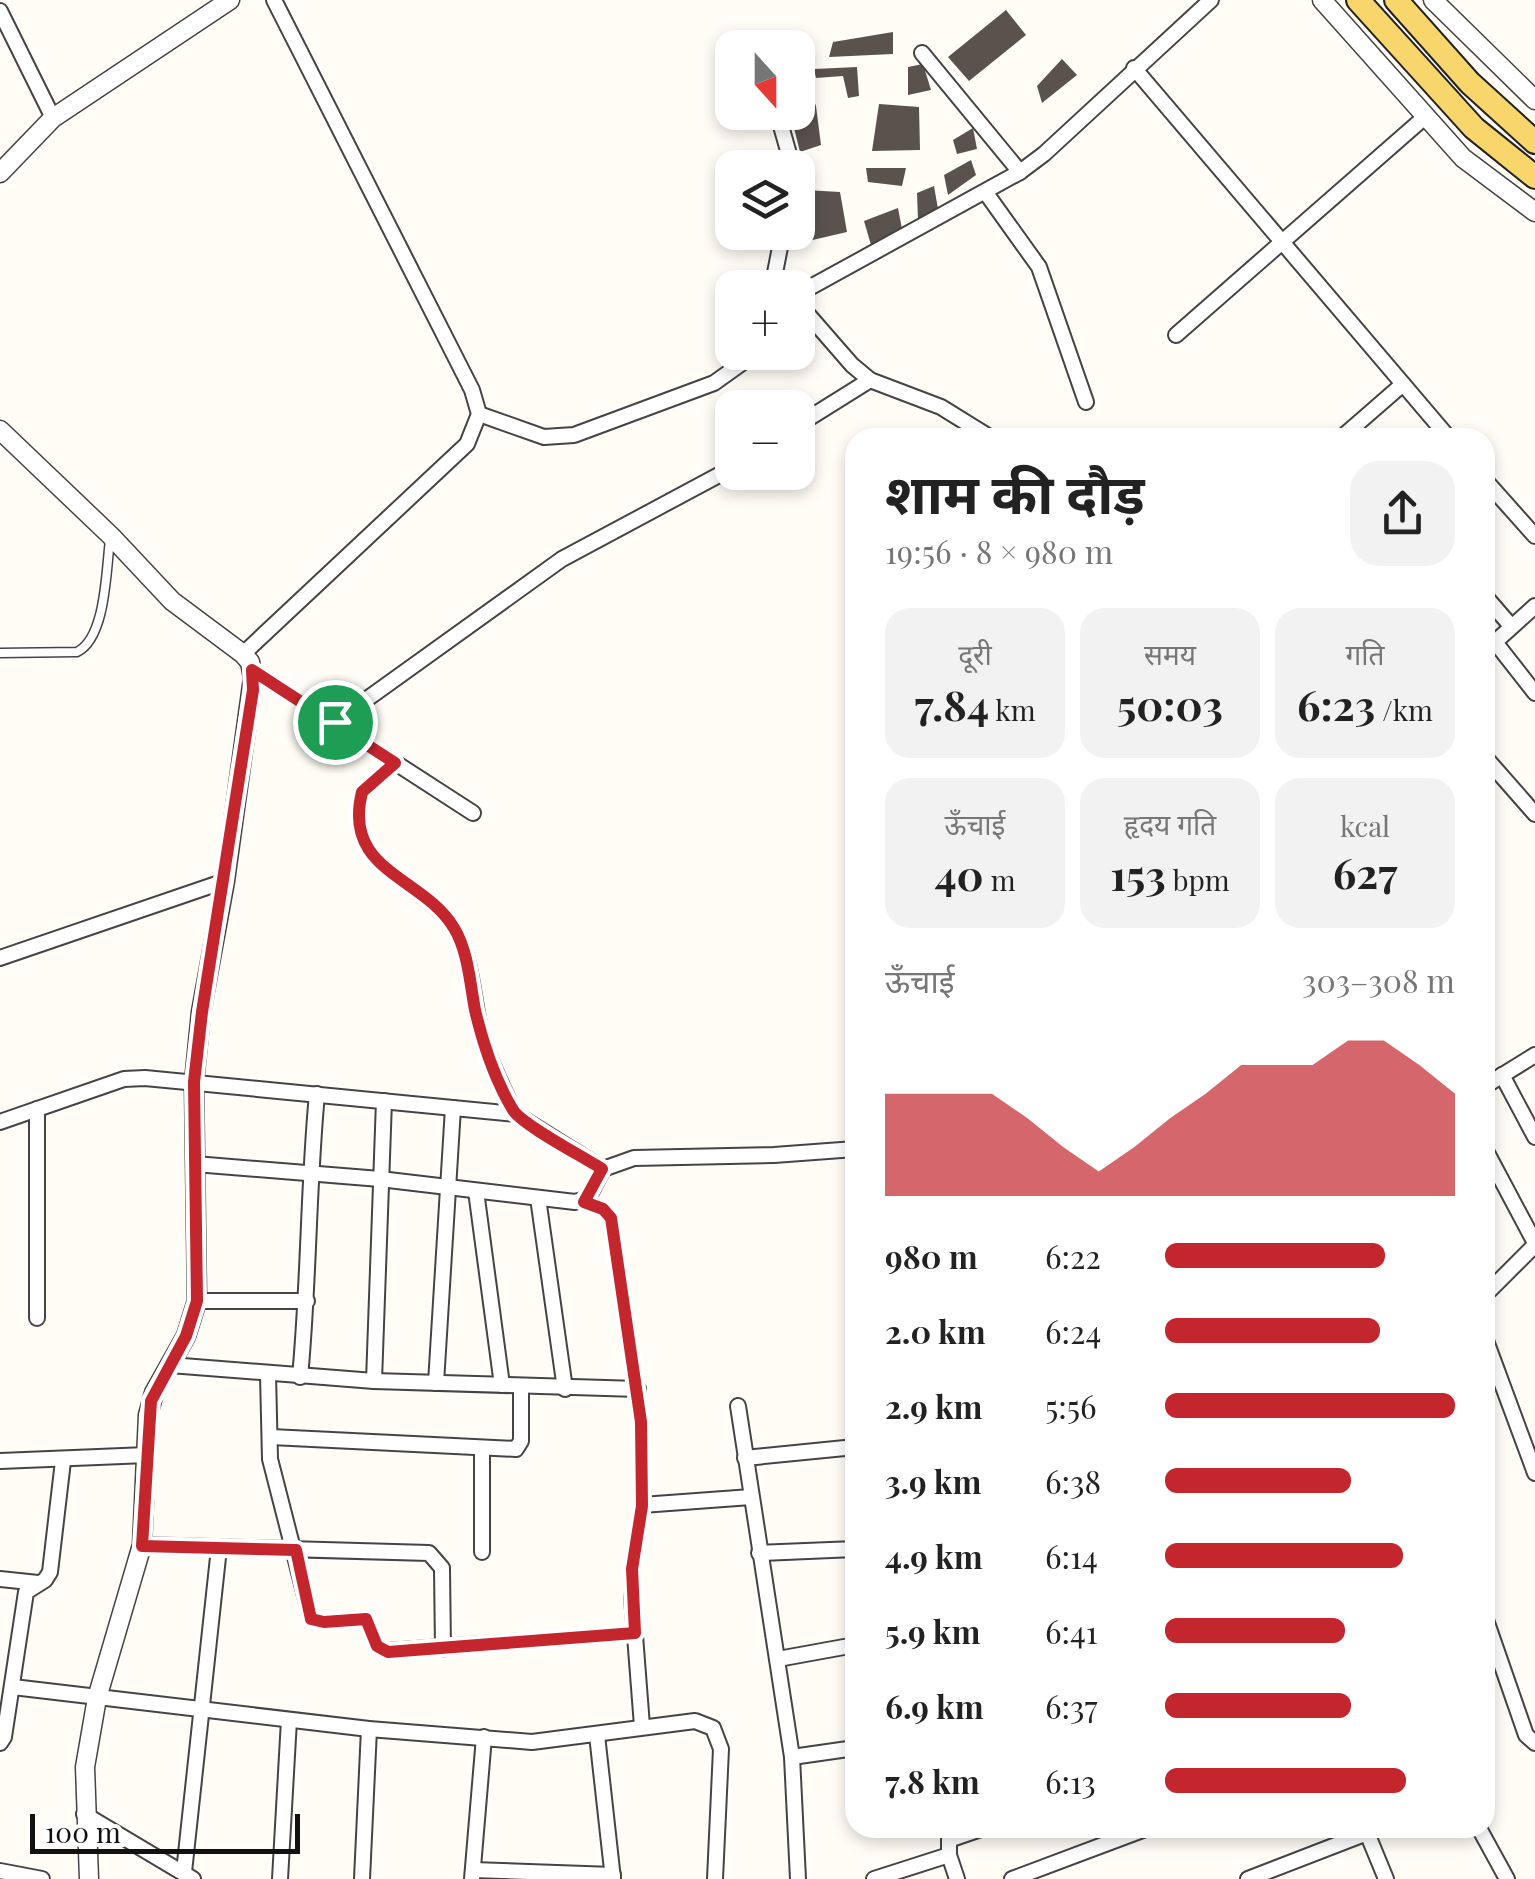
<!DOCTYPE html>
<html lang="hi">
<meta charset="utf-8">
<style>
body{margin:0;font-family:"Playfair Display","Noto Sans Devanagari",serif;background:#f2f2f2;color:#222;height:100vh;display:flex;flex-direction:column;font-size:38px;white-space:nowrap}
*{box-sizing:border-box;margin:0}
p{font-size:32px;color:#767676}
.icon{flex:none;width:55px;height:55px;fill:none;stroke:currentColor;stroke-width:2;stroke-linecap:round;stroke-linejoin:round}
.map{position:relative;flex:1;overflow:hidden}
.details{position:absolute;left:845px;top:428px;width:650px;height:1410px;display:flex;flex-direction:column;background:#fff;border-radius:30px;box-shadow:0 5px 15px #0003}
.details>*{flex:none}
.needle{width:65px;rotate:159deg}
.fabs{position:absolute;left:715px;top:30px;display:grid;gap:20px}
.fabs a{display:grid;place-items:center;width:100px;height:100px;border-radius:20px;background:#fff;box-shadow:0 5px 15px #0003;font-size:50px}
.scale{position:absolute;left:30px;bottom:25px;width:270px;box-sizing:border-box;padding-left:10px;border:5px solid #111;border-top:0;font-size:28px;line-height:35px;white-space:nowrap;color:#111;-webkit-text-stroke:8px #fff;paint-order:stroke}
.pin{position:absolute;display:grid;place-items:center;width:85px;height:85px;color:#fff;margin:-42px;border:5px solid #fff;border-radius:50%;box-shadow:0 2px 10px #0007}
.round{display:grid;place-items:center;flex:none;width:105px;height:105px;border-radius:30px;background:#f2f2f2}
.head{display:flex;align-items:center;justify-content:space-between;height:170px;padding:0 40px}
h1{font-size:55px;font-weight:700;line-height:75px}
.stats{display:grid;grid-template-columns:repeat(3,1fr);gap:15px;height:170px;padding:10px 40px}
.stats div{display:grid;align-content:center;border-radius:25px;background:#f2f2f2;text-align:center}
.stats b{font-size:42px;font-weight:700}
.stats small{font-size:28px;font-weight:400}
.stats p{font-size:28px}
.chart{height:280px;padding:20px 40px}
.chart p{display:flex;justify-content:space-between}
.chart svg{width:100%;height:180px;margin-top:10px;fill:#c4262e;opacity:.7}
ul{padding:0 40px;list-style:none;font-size:32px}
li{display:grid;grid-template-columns:160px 120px 1fr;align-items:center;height:75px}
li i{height:25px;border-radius:12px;background:#c4262e}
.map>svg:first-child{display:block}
</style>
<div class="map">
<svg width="1535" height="1879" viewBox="0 0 1535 1879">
<rect width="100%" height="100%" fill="#fffdf5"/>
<g fill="#5a524d">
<path d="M1006,10L1026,35L969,81L948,57Z"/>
<path d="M893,32V54L829,57L833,42Z"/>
<path d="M1062,59L1077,75L1042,103L1037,86Z"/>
<path d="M923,64L931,90L908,95V67Z"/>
<path d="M857,67L859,96L848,98L843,76L816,78L814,69Z"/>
<path d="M798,83H806L816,106L821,145L800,152L790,112H798Z"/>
<path d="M879,104L919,107L920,150L872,151Z"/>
<path d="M973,128L977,149L957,154L953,140Z"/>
<path d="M971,160L976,175L948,195L944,175Z"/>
<path d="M866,168H906L902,186L868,182Z"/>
<path d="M934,186L938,209L918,220L917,193Z"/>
<path d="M805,190L840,192L847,232L791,245L794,232H798Z"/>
<path d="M898,208L902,229L871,245L864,221Z"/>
</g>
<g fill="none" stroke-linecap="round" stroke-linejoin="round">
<g stroke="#444" stroke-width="11">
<path id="service" d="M0,653L77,652C106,638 106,570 110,540"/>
</g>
<g stroke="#444" stroke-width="18">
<g id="minor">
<path d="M0,11L53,118"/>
<path d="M922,53L1020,172"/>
<path d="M1134,68L1449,438"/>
<path d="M777,112L793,168"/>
<path d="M986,193L1039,267L1086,402"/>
<path d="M772,288L783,232"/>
<path d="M798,294L1020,172L1044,154L1211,0"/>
<path d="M798,303L852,365L870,380L941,407L991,438"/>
<path d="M1176,335L1426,116"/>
<path d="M479,414L544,437L574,435L714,383L742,363L749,352"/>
<path d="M798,425L870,380"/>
<path d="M1341,438L1403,384"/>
<path d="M1485,480L1535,536"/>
<path d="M1485,596L1511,626"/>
<path d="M1495,642L1535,693"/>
<path d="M1485,651L1535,606"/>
<path d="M243,654L467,444L479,414L472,390L274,0"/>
<path d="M252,670L473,813"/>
<path d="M335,722L562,559L732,468"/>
<path d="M1485,757L1535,814"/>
<path d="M395,763L362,793C343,868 416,876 451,924C473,953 472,1001 482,1036C490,1063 503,1088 515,1114"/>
<path d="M0,958L225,881"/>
<path d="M1502,1075L1535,1137"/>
<path d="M1485,1086L1535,1055"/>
<path d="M0,1122L124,1079L145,1078L515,1114L603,1169"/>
<path d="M1485,1149L1535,1243"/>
<path d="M195,1164L380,1179L575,1202L588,1198L603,1169L634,1158L774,1155L855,1149"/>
<path d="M476,1191L502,1385"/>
<path d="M538,1198L565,1389"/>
<path d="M584,1201L603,1209L611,1218L641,1422L642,1505L632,1569V1597L642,1726"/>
<path d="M1485,1295L1535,1245"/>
<path d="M197,1301H307"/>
<path d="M37,1318V1109"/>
<path d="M1485,1338L1535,1473"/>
<path d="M170,1365L374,1381L638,1389"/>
<path d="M268,1375L270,1459L311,1619L324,1622L366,1619L377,1646L388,1651L635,1633"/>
<path d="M300,1377C309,1283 308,1188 317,1094"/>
<path d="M374,1381L384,1101"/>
<path d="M436,1383L453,1108"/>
<path d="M738,1406L792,1757L798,1879"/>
<path d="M271,1437L516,1449L521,1441V1387"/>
<path d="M482,1449V1552"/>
<path d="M745,1458L855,1447"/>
<path d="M0,1461L147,1455"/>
<path d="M642,1505L751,1497"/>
<path d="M142,1545L429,1553L442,1568L443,1649"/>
<path d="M759,1553L855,1549"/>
<path d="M0,1579L38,1583"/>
<path d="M1485,1617L1526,1735L1535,1743"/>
<path d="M778,1659L855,1645"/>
<path d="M13,1687L369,1729L532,1742L695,1721L713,1728L721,1749L715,1879"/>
<path d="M597,1735L613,1879"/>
<path d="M0,1743L4,1737L26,1592L45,1580L50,1572L63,1461"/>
<path d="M792,1757L855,1748"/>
<path d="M84,1814L193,1879"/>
<path d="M1365,1828L1386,1879"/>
<path d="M1479,1828L1507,1879"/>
<path d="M473,1870L613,1875"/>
<path d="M0,1871L42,1879"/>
<path d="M184,1872L219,1548"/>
<path d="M280,1879L289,1720"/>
<path d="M362,1879L369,1729"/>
<path d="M472,1879L484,1737"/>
<path d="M874,1879L949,1855"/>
<path d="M957,1879L949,1855V1840L984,1828"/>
<path d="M1012,1879L1148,1828"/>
<path d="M1248,1879L1380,1828"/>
</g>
</g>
<g stroke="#444" stroke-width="21">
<g id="tertiary">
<path d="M1322,0L1463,158L1535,212"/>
<path d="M1433,0L1535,100"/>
<path d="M0,173L53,118L230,0"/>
<path d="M0,430L111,536L172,601L243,654L250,662L253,678L225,881L201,1012L194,1082L197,1301L186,1336L154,1393L148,1415L142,1545L97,1698L85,1767L89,1879"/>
</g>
</g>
<g stroke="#222" stroke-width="26">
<g id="primary">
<path d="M1358,0L1474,128L1535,177"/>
<path d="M1396,0L1470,83L1535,142"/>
</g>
</g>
<use href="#service" stroke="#fff" stroke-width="8"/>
<use href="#minor" stroke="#fff" stroke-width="14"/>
<use href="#tertiary" stroke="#fff" stroke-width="18"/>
<use href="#primary" stroke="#f9d66b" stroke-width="22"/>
</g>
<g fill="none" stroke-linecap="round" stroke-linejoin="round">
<g stroke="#fff" stroke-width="20">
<path id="route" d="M252,670L395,763L362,792C342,872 423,876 454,928C468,951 470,983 475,1010C483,1044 495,1080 513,1110C522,1125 584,1157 602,1169L584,1202L603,1209L611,1218L641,1422L642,1506L632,1569L635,1633L388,1652L377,1646L366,1619L324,1622L311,1619L296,1550L142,1546L151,1401L186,1336L197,1301L194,1082L202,1012L253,690Z"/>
</g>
<use href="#route" stroke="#c4262e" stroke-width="12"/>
</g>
</svg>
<div class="fabs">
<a><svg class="needle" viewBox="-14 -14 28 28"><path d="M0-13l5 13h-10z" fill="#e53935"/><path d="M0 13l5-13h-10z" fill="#767676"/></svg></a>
<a><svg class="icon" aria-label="layers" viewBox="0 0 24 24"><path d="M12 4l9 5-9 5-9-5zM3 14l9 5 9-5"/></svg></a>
<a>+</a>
<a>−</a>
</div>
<div class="scale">100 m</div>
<div class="pin" style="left:335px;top:722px;background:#1e9e55"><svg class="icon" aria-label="arrive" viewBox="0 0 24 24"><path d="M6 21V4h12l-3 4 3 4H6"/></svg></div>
<section class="details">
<div class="head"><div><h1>शाम की दौड़</h1><p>19:56 · 8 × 980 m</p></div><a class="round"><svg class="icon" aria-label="share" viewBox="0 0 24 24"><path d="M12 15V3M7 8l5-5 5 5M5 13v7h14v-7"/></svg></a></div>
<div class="stats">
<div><p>दूरी</p><b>7.84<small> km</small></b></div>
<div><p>समय</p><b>50:03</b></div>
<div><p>गति</p><b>6:23<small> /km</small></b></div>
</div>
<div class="stats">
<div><p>ऊँचाई</p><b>40<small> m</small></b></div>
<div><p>हृदय गति</p><b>153<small> bpm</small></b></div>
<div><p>kcal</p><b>627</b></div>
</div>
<div class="chart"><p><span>ऊँचाई</span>303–308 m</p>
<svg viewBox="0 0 160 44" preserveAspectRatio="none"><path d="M0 44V19L10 19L20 19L30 19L40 25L50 32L60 38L70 32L80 25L90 19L100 12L110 12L120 12L130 6L140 6L150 12L160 19V44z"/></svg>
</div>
<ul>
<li><b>980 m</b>6:22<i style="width:76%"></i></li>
<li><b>2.0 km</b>6:24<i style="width:74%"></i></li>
<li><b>2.9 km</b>5:56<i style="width:100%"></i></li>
<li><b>3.9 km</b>6:38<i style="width:64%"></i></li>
<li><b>4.9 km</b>6:14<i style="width:82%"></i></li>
<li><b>5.9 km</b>6:41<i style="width:62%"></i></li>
<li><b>6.9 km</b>6:37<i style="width:64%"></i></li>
<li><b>7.8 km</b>6:13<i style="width:83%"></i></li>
</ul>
</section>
</div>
